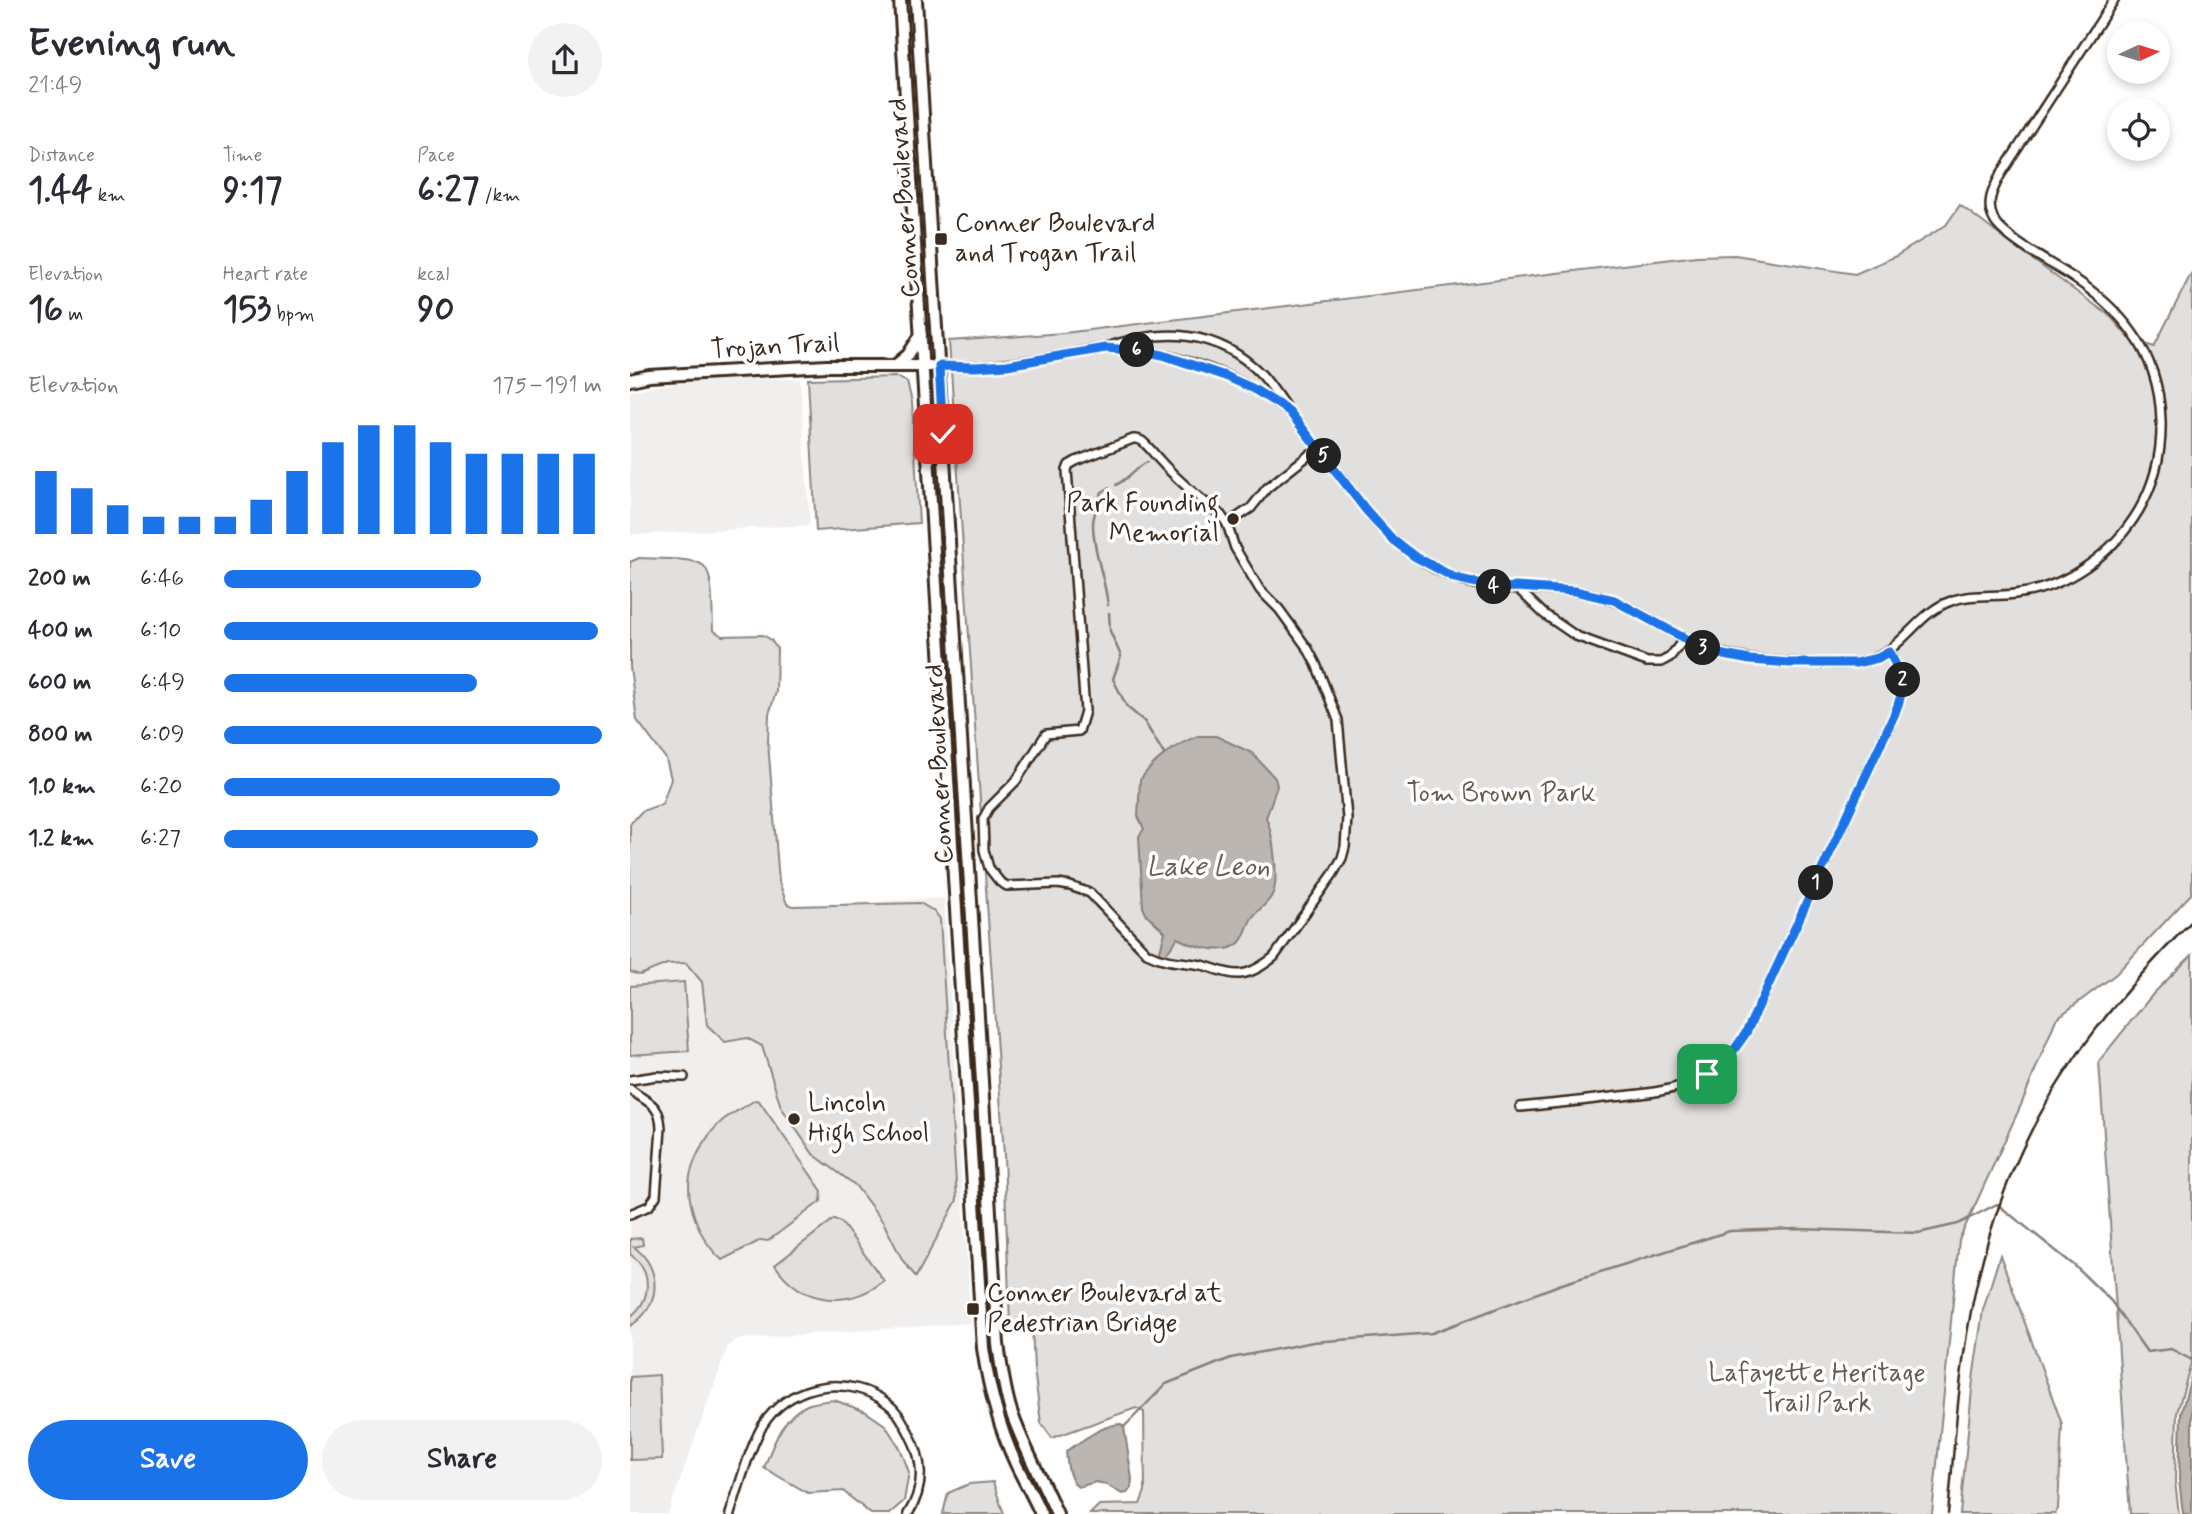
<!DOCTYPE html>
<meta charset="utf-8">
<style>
body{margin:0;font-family:Mynerve,sans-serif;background:#f2f2f3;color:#2b2b33;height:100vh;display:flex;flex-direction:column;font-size:26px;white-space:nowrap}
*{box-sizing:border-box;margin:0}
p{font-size:23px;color:#7c7c81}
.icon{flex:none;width:38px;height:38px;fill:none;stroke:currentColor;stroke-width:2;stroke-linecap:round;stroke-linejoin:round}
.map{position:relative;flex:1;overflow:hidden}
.panel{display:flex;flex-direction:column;background:#fff;width:630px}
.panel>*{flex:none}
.needle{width:46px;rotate:86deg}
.controls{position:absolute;left:1477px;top:21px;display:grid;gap:14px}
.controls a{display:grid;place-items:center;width:63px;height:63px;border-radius:50%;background:#fff;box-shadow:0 4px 10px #0003;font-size:35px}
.pin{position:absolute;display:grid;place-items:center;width:60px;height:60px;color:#fff;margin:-30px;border-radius:14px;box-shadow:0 4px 10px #0006}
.km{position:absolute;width:35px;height:35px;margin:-18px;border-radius:50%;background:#222;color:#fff;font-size:19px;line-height:35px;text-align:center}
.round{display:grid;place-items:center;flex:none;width:74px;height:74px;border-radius:37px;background:#f2f2f3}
.headline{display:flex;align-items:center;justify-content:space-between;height:119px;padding:0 28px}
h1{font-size:38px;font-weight:700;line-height:52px}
.figures{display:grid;grid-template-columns:repeat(3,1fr);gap:10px;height:119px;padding:7px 28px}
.figures div{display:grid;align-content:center}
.figures b{font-size:35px;font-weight:700}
.figures small{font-size:19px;font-weight:400}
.figures p{font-size:19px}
.chart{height:196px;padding:14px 28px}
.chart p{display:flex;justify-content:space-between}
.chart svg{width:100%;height:126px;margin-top:7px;stroke:#1a73e8;stroke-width:6}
.primary-button{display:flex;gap:14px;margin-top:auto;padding:14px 28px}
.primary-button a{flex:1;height:80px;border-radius:42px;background:#1a73e8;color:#fff;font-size:28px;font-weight:700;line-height:80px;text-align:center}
.primary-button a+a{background:#f2f2f3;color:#2b2b33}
ul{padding:0 28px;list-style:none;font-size:23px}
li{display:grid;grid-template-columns:112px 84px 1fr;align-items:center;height:52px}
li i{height:18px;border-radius:9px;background:#1a73e8}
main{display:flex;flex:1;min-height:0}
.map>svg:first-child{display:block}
</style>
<main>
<section class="panel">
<div class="headline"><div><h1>Evening run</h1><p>21:49</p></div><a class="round"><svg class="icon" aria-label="share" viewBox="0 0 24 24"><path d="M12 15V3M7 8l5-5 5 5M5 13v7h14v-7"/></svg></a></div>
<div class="figures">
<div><p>Distance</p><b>1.44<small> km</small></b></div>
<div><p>Time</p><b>9:17</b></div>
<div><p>Pace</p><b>6:27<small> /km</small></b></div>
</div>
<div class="figures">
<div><p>Elevation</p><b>16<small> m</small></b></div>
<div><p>Heart rate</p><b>153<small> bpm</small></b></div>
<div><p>kcal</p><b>90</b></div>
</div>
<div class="chart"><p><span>Elevation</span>175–191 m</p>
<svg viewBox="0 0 160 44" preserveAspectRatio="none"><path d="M5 44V22M15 44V28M25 44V34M35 44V38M45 44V38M55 44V38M65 44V32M75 44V22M85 44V12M95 44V6M105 44V6M115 44V12M125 44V16M135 44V16M145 44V16M155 44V16"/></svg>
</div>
<ul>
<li><b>200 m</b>6:46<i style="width:68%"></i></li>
<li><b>400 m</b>6:10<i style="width:99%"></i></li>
<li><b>600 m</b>6:49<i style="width:67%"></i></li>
<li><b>800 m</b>6:09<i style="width:100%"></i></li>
<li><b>1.0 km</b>6:20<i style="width:89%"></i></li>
<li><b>1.2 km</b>6:27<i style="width:83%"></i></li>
</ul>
<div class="primary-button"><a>Save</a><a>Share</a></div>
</section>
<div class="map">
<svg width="1562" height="1514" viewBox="0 0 1562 1514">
<rect width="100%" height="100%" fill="#fff"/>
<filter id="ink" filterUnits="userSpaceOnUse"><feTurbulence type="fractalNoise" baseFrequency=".0143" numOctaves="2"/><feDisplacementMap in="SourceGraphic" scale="14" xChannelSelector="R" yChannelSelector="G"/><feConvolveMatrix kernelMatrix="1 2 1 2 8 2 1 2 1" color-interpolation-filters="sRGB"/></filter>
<g filter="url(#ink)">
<g fill="#f1efee">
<path d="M110,378L170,379L180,525L0,535V391L32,385Z"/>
<path d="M314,898L341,1323L108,1339L98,1346L38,1514H0V915Z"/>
</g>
<g fill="#e2e0de" stroke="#8e857e" stroke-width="2">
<path d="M1330,205L1388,249L1480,316L1499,338L1524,347L1562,272V893L1486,974L1426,1019L1391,1105L1329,1240L1302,1514H460L469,1505L510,1504L515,1491L514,1412L506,1408L422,1438L411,1423L404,1369L402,1327H380L374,1155L319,341L434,333L1067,256L1105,255L1225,274L1266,256L1316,225Z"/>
<path d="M267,377L277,382L282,402L289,523L186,531L178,379Z"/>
<path d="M9,558C23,559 65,557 74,566C84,575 82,616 83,630L92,636L133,635L141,640L147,649L146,692L139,714L138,742L149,882L157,904L163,906L290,903L305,912L310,919L327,1200L286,1277L273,1261L253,1222L225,1185L183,1154L151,1107L132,1046L117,1038L95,1042L77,1025L72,982L56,963L37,964L10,975L0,972V824L12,811L32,804L41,779L36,759L7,720L0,667V562Z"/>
<path d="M1562,955V1359L1547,1413L1545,1481L1549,1514H1500L1469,1061L1523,994Z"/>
<path d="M54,982L59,1051L0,1055V986Z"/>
<path d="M125,1100L129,1101L192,1191L191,1201L138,1241L131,1240L92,1260C71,1242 55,1204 60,1176C64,1156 78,1133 93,1120C102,1113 115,1107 125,1100Z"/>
<path d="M204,1219L211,1222L254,1281C217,1309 172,1305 145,1265Z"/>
<path d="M12,1238L13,1245L4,1247C33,1268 31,1308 0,1326V1317C22,1300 23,1271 0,1254V1239Z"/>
<path d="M1370,1255L1432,1424L1428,1509L1425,1514H1330L1343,1379L1353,1310Z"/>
<path d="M29,1375L32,1459L0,1460V1377Z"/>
<path d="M204,1400L236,1412L255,1425L270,1448L279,1472L274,1501L259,1514H241L213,1491L178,1493L134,1468C143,1445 152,1416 177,1405C184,1402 196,1401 204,1400Z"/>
<path d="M363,1482L374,1514H313L318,1493L339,1484Z"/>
</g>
<g fill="#bcb6b3" stroke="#887e77" stroke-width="2">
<path d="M568,736H586L622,753L645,778L647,786L636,818C643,832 649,879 643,893C639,904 628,909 622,918C617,925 616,935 610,942C596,957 563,946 547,938C543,948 534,954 529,963L527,962L535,932L516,914L513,907L509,836L514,829L508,816L510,780C525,759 545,745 568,736Z"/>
<path d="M1562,1373V1514H1553L1549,1480L1551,1413Z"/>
<path d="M491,1424L494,1427L502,1479L501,1488L497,1493L492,1494L475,1484L466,1482L448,1487C438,1479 437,1463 436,1451C453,1441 471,1425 491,1424Z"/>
</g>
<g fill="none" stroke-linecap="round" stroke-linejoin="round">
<g stroke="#887e77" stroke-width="2.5">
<path d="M486,485C498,479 505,468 517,462"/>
<path d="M478,605C475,578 463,552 463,524C463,514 469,502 472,492L479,488"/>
<path d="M479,613L480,631L491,656L483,679L497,707L514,721L534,754"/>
<path d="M494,1427L536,1384L601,1358L683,1342L802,1333L929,1285L1100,1231L1169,1229L1288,1233L1328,1224L1367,1204L1445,1266L1481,1301L1517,1352L1541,1349L1562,1360"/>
</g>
<g stroke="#3b2a1e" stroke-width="12">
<g id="street">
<path d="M474,348C532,328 587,328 632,375C643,387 651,402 661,414C678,436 695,457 712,479C733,506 754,536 784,556C808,572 838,585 867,588C899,590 932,587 964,595C1000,603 1027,626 1059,641C1099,661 1143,662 1187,663C1203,663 1220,665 1235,661C1272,653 1286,613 1321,601C1341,593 1364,597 1385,594C1437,588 1483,554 1509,510C1540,457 1539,382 1502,332C1486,310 1465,292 1442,277C1424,265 1372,237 1364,220C1355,203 1363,189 1371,174L1484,0"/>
<path d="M309,366C349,369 388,363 427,356C442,354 459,349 474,348C517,346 586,367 623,389C634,395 644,403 655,409"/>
<path d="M503,439C512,438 515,444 521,450C541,475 566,495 591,515L597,524L605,548L630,590L649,609L678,649L686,664L708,720L717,818L715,847L712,858L703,874L644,957C635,964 623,973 610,974C597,975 584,968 572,965C551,961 537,963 517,953L460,893L440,886L428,884L377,886L370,882L359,868L354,850L353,819L359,808L386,781L416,734L449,731L455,711L437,470L439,465L446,461Z"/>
<path d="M597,524L621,508L637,488L688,448"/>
<path d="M886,587L914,614L946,636L1017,662H1031L1040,657L1054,639"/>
<path d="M0,1080L27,1076L54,1077"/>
<path d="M0,1089C16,1103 30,1102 31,1128L26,1196L19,1206L0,1214"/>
<path d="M890,1107C921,1104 951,1101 982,1097C1043,1091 1079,1088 1116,1033L1265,713C1277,682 1274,680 1259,652"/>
<path d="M100,1514C108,1490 122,1438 137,1419C165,1382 221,1375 257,1403C268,1411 273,1422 279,1433C294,1461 295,1487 278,1514"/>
</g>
</g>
<g stroke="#3b2a1e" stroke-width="16">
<g id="secondary">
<path d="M270,0L353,1348C359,1389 369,1427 386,1464C394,1481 404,1497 411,1514"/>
<path d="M286,0L368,1344C371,1366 374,1387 380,1408C392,1445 412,1479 427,1514"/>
<path d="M266,365L278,355L291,335"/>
<path d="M0,380L19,376L197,366H300"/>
</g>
</g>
<use href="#street" stroke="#fff" stroke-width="7"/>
<use href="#secondary" stroke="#fff" stroke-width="10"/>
<path stroke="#3b2a1e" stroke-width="2.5" d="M1318,1514C1325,1440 1329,1364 1345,1292C1378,1136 1451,1032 1562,921"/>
</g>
</g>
<g fill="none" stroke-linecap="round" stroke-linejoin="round" filter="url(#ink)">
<g stroke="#fff" stroke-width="14">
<path id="route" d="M313,434L309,366L345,367L377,365L475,348L513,351L533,355L595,376L622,388L659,411L736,510L763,540L784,556L825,578L869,588L886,587L945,591L984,600L1072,648L1094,655L1120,660L1160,663H1226L1248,658L1259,652C1274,680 1277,682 1265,713L1116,1033L1101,1054L1077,1074"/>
</g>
<use href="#route" stroke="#1a73e8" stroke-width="9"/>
</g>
<g fill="#3b2a1e" stroke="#fff" stroke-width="2.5">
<rect x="304" y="232" width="14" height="14" rx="3.5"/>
<circle cx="603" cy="519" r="7"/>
<circle cx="164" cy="1119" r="7"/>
<rect x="336" y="1302" width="14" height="14" rx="3.5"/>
</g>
<g text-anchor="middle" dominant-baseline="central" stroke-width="7" stroke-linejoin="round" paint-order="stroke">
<g font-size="26" fill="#3b2a1e" stroke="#fff">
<text transform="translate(275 198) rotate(-94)">Conner Boulevard</text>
<text transform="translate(145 347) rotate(-3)">Trojan Trail</text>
<text transform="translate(310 764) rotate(-93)">Conner Boulevard</text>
</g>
<g font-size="26" fill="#3b2a1e" stroke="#fff" text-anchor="start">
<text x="325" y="224">Conner Boulevard<tspan x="325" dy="30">and Trogan Trail</tspan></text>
<text x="589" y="504" text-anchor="end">Park Founding<tspan x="589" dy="30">Memorial</tspan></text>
<text x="178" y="1104">Lincoln<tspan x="178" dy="30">High School</tspan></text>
<text x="357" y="1294">Conner Boulevard at<tspan x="357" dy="30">Pedestrian Bridge</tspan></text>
</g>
<g font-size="26" fill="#65584e" stroke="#fff">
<text x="871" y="794">Tom Brown Park</text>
<text x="1187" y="1374">Lafayette Heritage<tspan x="1187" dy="30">Trail Park</tspan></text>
</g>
<g font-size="28" font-style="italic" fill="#685b52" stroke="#fff">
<text x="578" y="867">Lake Leon</text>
</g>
</g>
</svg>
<div class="controls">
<a><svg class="needle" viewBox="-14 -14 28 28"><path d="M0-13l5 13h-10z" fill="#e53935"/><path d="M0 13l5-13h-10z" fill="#7c7c81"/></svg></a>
<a><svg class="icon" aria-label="locate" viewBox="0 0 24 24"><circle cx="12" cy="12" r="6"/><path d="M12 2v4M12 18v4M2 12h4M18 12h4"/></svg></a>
</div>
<div class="pin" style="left:1077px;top:1074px;background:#1e9e55"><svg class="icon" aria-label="arrive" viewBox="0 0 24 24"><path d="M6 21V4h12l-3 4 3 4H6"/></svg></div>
<div class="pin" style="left:313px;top:434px;background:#d93025"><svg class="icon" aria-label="check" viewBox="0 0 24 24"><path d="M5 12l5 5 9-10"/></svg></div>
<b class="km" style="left:1186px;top:883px">1</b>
<b class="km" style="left:1273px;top:680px">2</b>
<b class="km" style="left:1073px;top:648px">3</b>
<b class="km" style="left:864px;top:587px">4</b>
<b class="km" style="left:694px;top:456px">5</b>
<b class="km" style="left:507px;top:350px">6</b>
</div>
</main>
